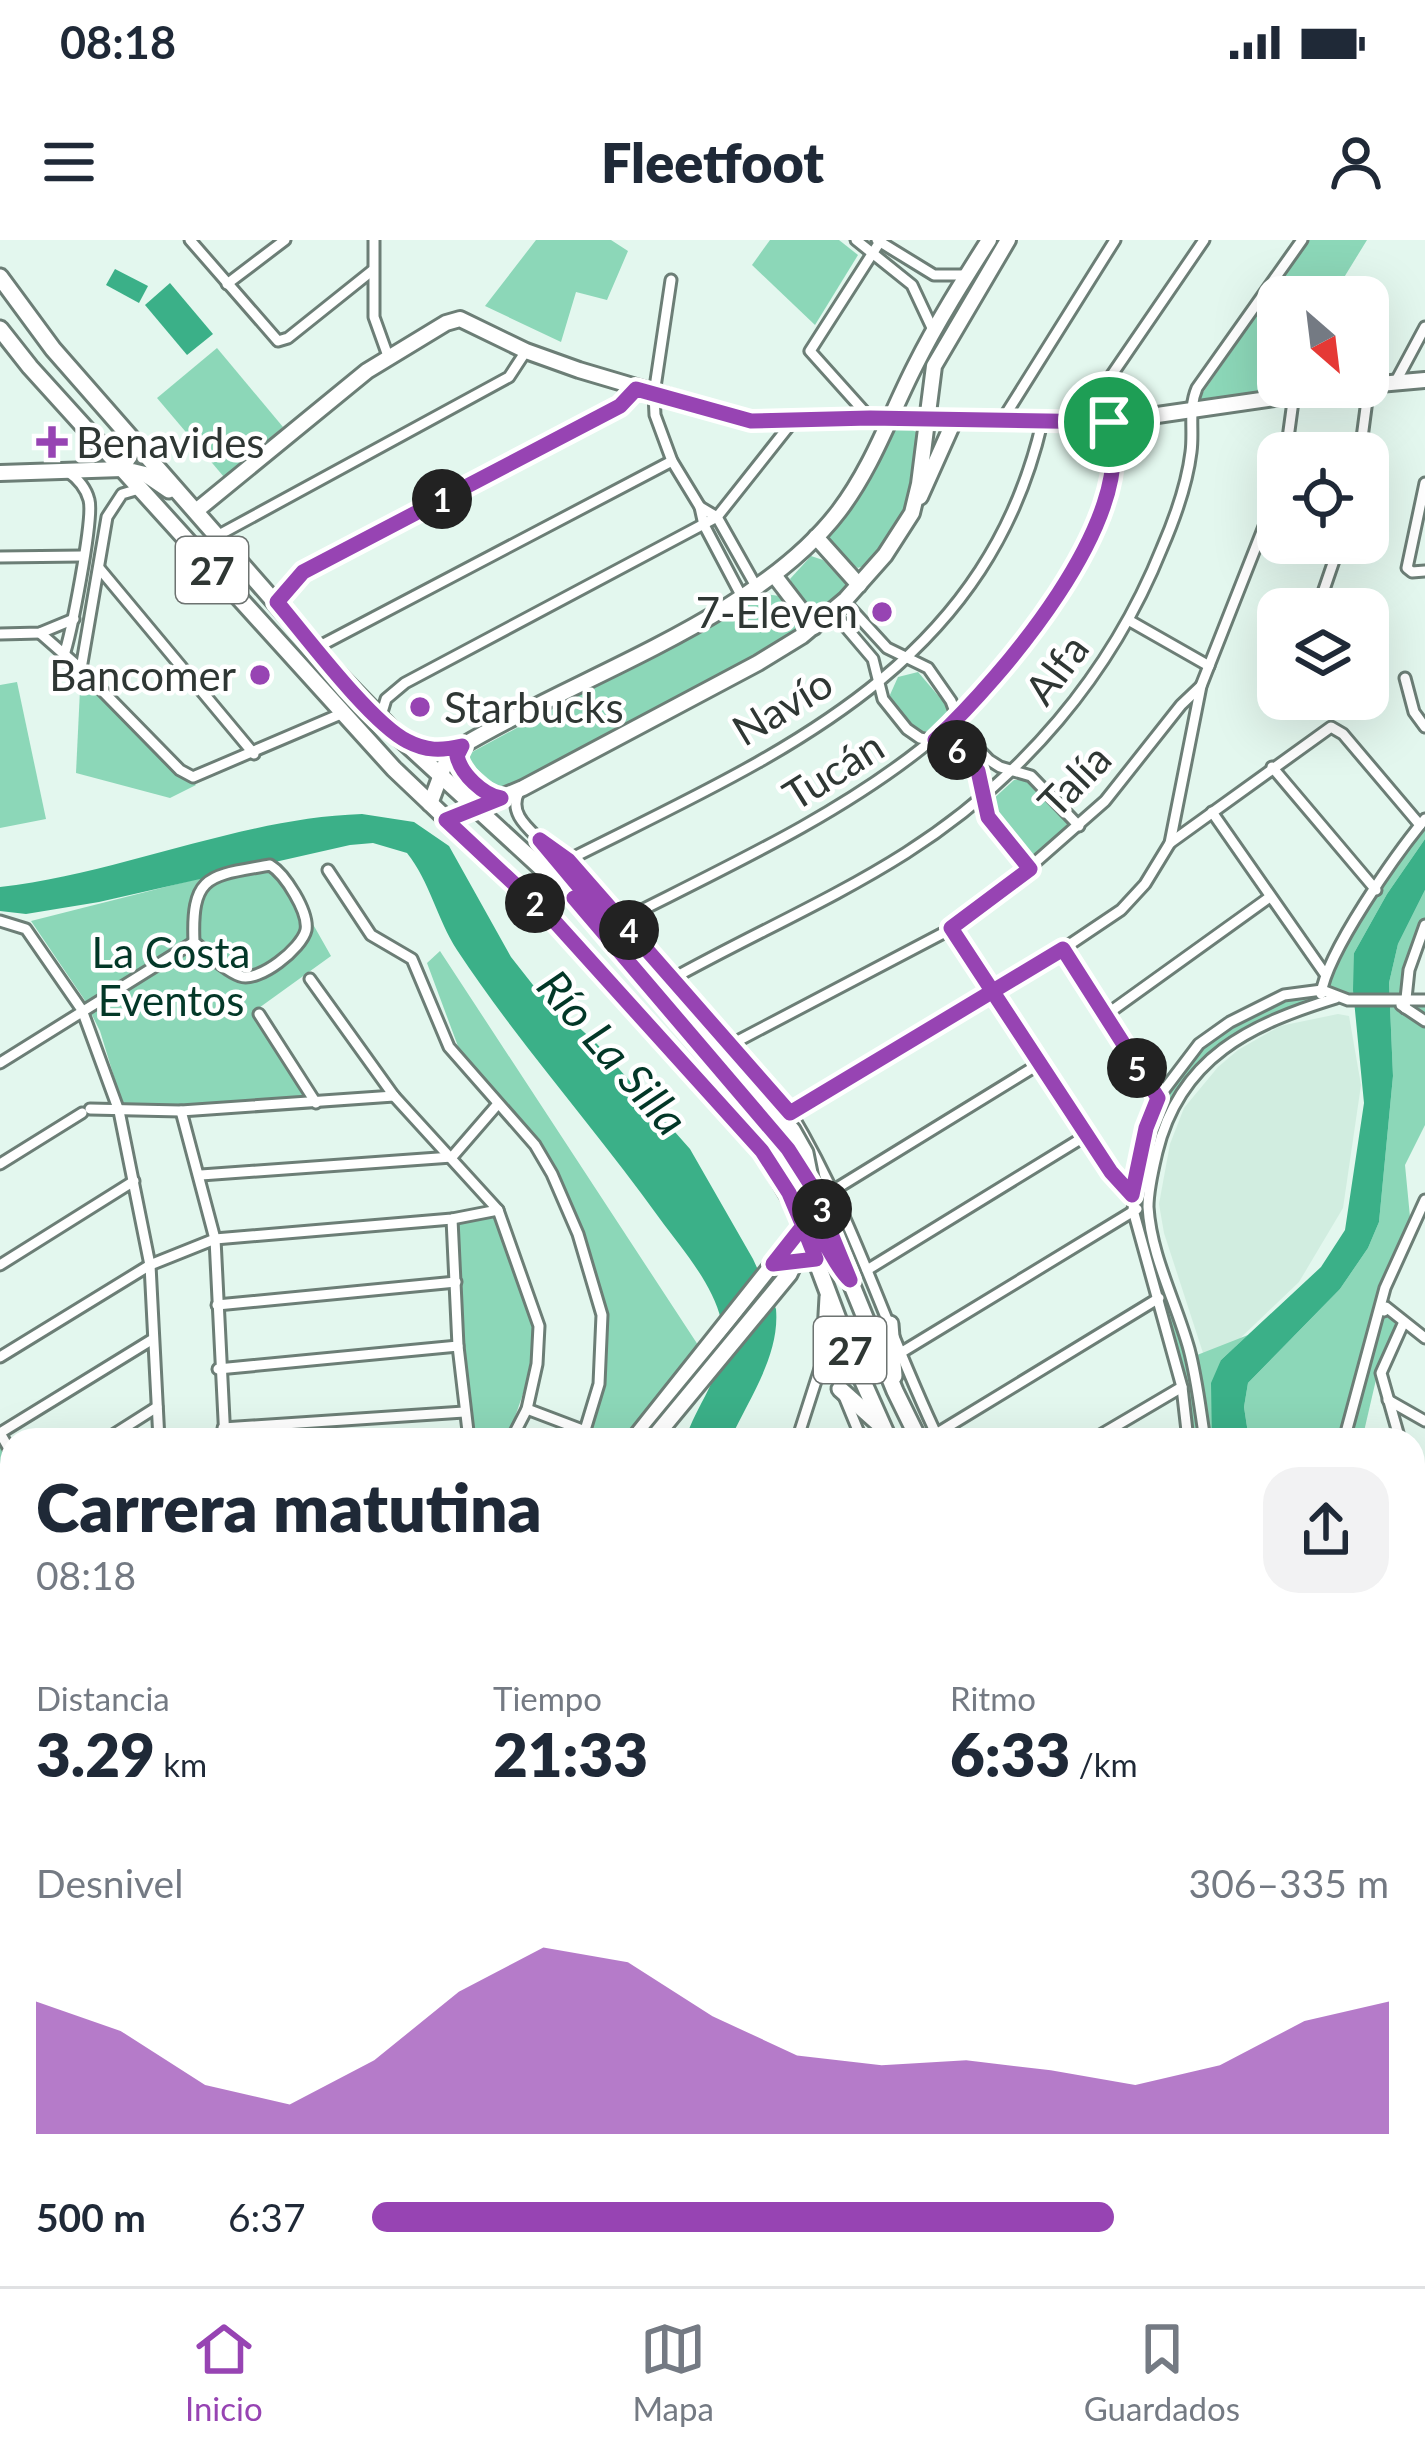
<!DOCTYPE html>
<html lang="es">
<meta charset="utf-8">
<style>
body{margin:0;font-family:Lato,sans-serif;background:#f2f2f3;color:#1f2937;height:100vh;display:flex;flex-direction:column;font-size:45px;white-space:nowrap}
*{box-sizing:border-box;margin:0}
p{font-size:39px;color:#747a83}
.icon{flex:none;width:66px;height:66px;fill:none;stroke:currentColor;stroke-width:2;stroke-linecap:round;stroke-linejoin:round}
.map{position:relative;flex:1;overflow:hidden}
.panel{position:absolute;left:0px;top:1188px;width:1425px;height:858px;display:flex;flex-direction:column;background:#fff;border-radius:36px 36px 0 0;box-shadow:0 12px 48px #0002}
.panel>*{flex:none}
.needle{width:78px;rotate:152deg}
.controls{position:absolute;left:1257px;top:36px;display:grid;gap:24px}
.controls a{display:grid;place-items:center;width:132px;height:132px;border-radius:24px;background:#fff;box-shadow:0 12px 48px #0002;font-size:60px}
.pin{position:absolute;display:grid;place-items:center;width:102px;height:102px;color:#fff;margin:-51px;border:6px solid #fff;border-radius:50%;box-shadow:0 3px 12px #0007}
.km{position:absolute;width:60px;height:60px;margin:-30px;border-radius:50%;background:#222;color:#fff;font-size:33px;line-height:60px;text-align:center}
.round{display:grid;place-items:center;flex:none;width:126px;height:126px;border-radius:36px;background:#f2f2f3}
.head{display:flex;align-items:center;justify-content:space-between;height:204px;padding:0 36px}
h1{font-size:66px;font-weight:800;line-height:90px}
.stats{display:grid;grid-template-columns:repeat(3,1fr);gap:18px;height:204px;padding:12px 36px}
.stats div{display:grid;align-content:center}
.stats b{font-size:60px;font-weight:800}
.stats small{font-size:33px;font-weight:400}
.stats p{font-size:33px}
.chart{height:336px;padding:24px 36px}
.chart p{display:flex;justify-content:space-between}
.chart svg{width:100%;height:216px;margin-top:12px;fill:#9744b3;opacity:.7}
ul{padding:0 36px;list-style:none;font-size:39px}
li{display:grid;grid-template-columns:192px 144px 1fr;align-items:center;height:90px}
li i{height:30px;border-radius:15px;background:#9744b3}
.status{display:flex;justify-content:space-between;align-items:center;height:84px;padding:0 60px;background:#fff;direction:ltr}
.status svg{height:33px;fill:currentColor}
header{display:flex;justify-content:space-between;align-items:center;height:156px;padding:0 36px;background:#fff;font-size:54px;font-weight:800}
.tabs{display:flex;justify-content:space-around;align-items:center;height:168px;border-top:3px solid #e0e1e3;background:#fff;font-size:33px;color:#747a83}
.tabs a{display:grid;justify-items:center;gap:6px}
.tabs .selected{color:#9744b3}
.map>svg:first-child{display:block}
</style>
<div class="status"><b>08:18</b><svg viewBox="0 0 49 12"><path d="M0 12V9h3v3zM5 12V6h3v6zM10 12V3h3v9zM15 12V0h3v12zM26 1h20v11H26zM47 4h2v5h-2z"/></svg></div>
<header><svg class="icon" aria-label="menu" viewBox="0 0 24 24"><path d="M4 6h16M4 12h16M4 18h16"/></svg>Fleetfoot<svg class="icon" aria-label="person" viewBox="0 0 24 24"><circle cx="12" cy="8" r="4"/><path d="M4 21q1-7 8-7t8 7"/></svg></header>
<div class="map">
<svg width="1425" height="2046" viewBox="0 0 1425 2046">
<rect width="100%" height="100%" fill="#e3f7ee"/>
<g fill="#d1ede0">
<path d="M1338,774L1349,776L1361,845L1343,968L1299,1042L1229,1109L1204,1116L1164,993L1159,964L1170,904L1184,868L1218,827L1238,810L1280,786Z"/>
<path d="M1413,1655L1425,1661V2046H1048L1018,2034H1413Z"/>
</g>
<g fill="#8cd7b8">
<path d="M536,0H611L628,11L607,60L576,52L561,102L485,66Z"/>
<path d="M770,0H839L858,15L815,85L752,25Z"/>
<path d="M1309,0H1367L1332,57H1278L1276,148L1195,164Z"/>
<path d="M217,108L283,187L224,237L157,158Z"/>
<path d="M908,187L916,192L914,256L881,319L858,328L841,317L829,297L858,259L893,188Z"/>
<path d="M811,316L823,320L849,348L818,372L798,358L790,339Z"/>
<path d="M764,354L780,356L804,382L790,404L506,554L463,517Z"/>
<path d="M81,429L196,545L170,558L76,533Z"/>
<path d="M918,432L953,473L925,499L889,457L898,437Z"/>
<path d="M17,442L46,579L0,588V445Z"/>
<path d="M1014,540H1029L1073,587L1033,620L992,577L991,561Z"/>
<path d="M1425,579V599L1387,654L1354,713V760L1322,750L1321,763L1291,772L1210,819L1170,872L1148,967L1160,1023L1192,1117L1248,1095L1221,1120L1212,1200H1188L1186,1165L1132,955L1158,858L1199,804L1257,766L1322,750L1343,703Z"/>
<path d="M276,619L331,716L252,773L311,860L184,865L122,863L100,791L84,759L31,681Z"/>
<path d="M1425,650V685L1406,758L1425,760V885L1405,925L1410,977L1379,1056L1387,1077L1400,1084L1378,1131L1362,1200H1249L1244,1167L1248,1143L1340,1049L1368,1008L1379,982L1393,836L1389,743L1398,704Z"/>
<path d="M440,711L698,1105L674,1148L632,1200H583L602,1145L605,1110L604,1074L584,996L546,917L462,817L427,723Z"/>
<path d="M495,977L534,1083L533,1125L507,1200H478L467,1175L454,982Z"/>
<path d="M0,1198L12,1220V1340L0,1342Z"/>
<path d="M12,1347V1398L0,1391V1348Z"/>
<path d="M12,1757V1829L0,1827V1794Z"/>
<path d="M0,1842L12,1843V1979L0,1935Z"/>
<path d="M149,2034H822L949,2038L985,2034L1014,2046H210Z"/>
<path d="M1115,2034H1229L1240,2046H1109Z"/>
</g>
<g fill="#3bb088">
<path d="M115,29L148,46L139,63L106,45Z"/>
<path d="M170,43L213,94L187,115L145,65Z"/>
<path d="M362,574L414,582L449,606L511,717L533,745L597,804L690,909L753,1019L776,1069C780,1116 749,1158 730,1200H685C698,1160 732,1125 721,1080C713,1044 682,1009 660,979C595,888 519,804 457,710C437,679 430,642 407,613L373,603L350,605L99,662L26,674L0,671V647C122,633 240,578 362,574Z"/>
<path d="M1425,599V650L1398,704L1389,743L1393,836L1379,982L1368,1008L1340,1049L1248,1143L1244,1167L1249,1200H1212L1211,1143L1221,1120L1321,1027L1345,990L1364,863L1353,750L1354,713L1387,654Z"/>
<path d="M292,2034H377L395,2046H308Z"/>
</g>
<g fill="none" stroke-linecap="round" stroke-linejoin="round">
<g stroke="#6c7e76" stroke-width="15">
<g id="street">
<path d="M190,0L278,101L288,98L373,30"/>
<path d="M374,0V77L388,116"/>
<path d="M856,0L912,45L934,92"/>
<path d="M877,0L934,35H967"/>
<path d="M671,40L654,154L655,175L672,221L700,267L704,285L742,357"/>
<path d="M227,44L285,0"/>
<path d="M1396,141L1425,87"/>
<path d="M870,178L810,111L881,0"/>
<path d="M1001,182L1115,0"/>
<path d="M1286,213L1294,154"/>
<path d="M1360,213L1369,145"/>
<path d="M1425,243L1407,328L1412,332L1425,331"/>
<path d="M700,267L717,277L757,348"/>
<path d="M217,296L509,137L526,111"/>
<path d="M0,317L82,316"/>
<path d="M99,328L254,514"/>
<path d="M844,361L887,408L928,428L951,461L963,493L989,520L1000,527L1031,536L1079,586"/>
<path d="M277,362L303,332L620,166L636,149"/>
<path d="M1318,367L1340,303"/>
<path d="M833,372L873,419L883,459L907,489L920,498L950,504L978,531L988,577L1030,629"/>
<path d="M1130,381L1209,426"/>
<path d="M40,393L81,429L180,530L193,537L343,473"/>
<path d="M0,394L40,393L74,379"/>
<path d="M316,408L672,221"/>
<path d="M63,418C71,396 94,278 89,260C86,248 77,238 67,231"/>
<path d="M81,429L107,277L122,254L139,249"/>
<path d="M1405,438L1414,472L1425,487"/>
<path d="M380,479L386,459L405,443L717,277L793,181"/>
<path d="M1272,527L1376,650"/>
<path d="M519,552C508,573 528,588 542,602"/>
<path d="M1212,572L1325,734"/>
<path d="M1170,603L1331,487L1343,494L1420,585"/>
<path d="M568,620C774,516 984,432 1042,183"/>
<path d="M270,625C285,634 309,672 306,690C302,708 259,743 240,736C224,730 208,713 194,702C191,633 210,636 270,625Z"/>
<path d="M328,630L371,695L412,719L449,807L535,905L552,934L578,994L602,1075L599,1144L582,1200"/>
<path d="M0,681L26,689L82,770L119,871L150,1025L159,1200"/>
<path d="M620,681C827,576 1006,502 1099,270C1107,252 1116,230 1116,209C1115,183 1097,165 1109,139L1204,0"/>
<path d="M951,689L1111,932L1132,955"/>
<path d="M641,704L791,873C853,976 887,1092 939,1200"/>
<path d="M1063,709L1158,859"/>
<path d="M310,739L394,856L498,970L539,1086L537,1124L527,1169L511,1200"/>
<path d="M672,739C749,696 832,660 906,613C1022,539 1111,435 1162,308C1175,278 1187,245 1191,212C1194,190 1188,169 1197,148L1302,0"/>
<path d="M1321,754C1327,712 1396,614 1425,579"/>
<path d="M1401,765L1425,781"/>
<path d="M1405,768L1409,730L1425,685"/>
<path d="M259,774L316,863"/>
<path d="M1103,777L1270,657"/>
<path d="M730,805L951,689L997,656L1105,561L1181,465L1201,446"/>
<path d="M0,823L194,702"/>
<path d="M90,869L181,871L394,856"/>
<path d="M181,871L215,999L225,1200"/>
<path d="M791,873L1063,709L1121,670L1145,644L1170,603L1201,446L1278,251"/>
<path d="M0,924L82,873"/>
<path d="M201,935L452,917L497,865"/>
<path d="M834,950L1039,824"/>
<path d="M452,979L458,1106L469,1200"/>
<path d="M0,1025L134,941"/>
<path d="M867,1030L1087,895"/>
<path d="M217,1065L456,1042"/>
<path d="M1384,1071L1386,1067L1425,1098"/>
<path d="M825,1110L862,1200"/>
<path d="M902,1112L1137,969"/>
<path d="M0,1117L150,1025L215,999L452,979L498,970"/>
<path d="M218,1129L458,1106"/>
<path d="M1388,1160L1425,1181"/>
<path d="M527,1169L585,1191"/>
<path d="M223,1188L464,1172"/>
<path d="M0,1193L153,1099"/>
<path d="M0,1193L12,1214"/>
<path d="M105,1200L157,1167"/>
<path d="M797,1200L824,1116"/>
<path d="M926,1200L1159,1058"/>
<path d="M1092,1200L1182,1147"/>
<path d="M1188,1200L1182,1147L1133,970L1140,914L1158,858L1199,804L1230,782L1284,755L1322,750L1348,760H1425"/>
<path d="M1205,1200C1200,1169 1197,1139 1189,1109C1176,1062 1151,1016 1148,967C1148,949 1153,929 1157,912C1180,817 1251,784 1336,758"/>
<path d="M1344,1200L1385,1048L1425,960"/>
<path d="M1400,1200L1381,1133L1403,1084"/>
<path d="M0,1335L12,1334"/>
<path d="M1413,1364L1425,1353"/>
<path d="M1413,1470L1425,1459"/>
<path d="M1413,1571L1425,1577"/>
<path d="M1413,1647L1425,1652"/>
<path d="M0,1703V1722"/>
<path d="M1413,1799L1425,1789"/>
<path d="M1413,1818L1425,1807"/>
<path d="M134,2034L169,2046"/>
<path d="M1238,2034L1250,2046"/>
<path d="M1253,2034L1264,2046"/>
<path d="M1395,2037L1409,2046"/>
<path d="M78,2046L117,2034"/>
<path d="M1304,2046L1318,2034"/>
<path d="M1318,2046L1344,2035L1367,2045"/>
</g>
</g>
<g stroke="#6c7e76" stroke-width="20">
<g id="secondary">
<path d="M1368,145L1425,140"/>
<path d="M0,233L122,229"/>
<path d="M920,257L954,181"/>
<path d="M196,271L367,131L446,83L460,79L526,111L579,130L751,181L870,178L1109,182L1351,147"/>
<path d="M816,297L859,345"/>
<path d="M774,335L814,387"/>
<path d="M462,506L457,519C464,535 481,554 499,557"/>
<path d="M430,564L445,524L462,506C578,436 757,379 839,271C873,226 890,175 915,126C937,82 963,41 989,0"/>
<path d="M446,580L523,548L758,423L802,396L846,359L885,315L912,273L919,244L934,126L1008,0"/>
<path d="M633,1200L803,986"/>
<path d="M0,1398L12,1412"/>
<path d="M1413,1585L1425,1591"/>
<path d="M0,1588L12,1590"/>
<path d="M1413,1631L1425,1637"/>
<path d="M0,1637L12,1670"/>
<path d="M0,1773L12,1739"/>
<path d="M0,1833L12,1835"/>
<path d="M0,1949L12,1994"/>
<path d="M23,2034L26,2046"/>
<path d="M59,2034L60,2046"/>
</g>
</g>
<g stroke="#6c7e76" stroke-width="21">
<g id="primary">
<path d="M0,37L53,109L336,432L401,499L574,658L761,873L811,945L895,1151L919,1200"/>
<path d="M0,89L30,127L394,529L556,683L762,911L797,970L853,1119L889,1200"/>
<path d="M122,196L130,214L122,229L147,235L169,250"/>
<path d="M413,504L431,511L462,506"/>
<path d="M540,600L753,844"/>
<path d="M803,986L818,993L835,1025"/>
<path d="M890,1084L894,1136"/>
<path d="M825,1110L828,1057"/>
<path d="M840,1149L878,1183"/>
<path d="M1413,1596L1425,1602"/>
<path d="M1413,1617L1425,1622"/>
</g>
</g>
<use href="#street" stroke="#fff" stroke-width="9"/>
<use href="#secondary" stroke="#fff" stroke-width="14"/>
<use href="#primary" stroke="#fff" stroke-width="15"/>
<g stroke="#6c7e76" stroke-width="21" stroke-linecap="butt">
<path id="primary-bridge" d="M652,1200L789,1034L806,998L812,948L805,913L792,890L753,844"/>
</g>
<use href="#primary-bridge" stroke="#fff" stroke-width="15"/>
</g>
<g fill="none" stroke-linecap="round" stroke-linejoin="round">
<g stroke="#fff" stroke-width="24">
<path id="route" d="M1109,182L870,178L751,181L636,149L620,166L303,332L277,362C305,395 371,483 407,501C426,511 441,511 462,506L457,516C461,534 483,555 501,558L446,580L556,683L762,911L789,953L803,986L773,1024L816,1019L803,986C826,990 832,1025 850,1040L811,945L788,909L574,658L584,661L617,692L540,600L568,620L790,873L1063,709L1158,858L1146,888L1132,955L1111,932L951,688L1030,629L988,577L978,531L950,504L935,500C1001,438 1140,278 1109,182"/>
</g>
<use href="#route" stroke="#9744b3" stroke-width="15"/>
</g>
<g fill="#9744b3" stroke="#fff" stroke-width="4.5">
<path d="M46 184h12v12h12v12h-12v12h-12v-12h-12v-12h12z"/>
<circle cx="882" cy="372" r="12"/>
<circle cx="260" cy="435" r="12"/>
<circle cx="420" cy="467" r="12"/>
</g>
<g text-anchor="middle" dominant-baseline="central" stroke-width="9" stroke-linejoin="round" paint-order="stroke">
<g fill="#fff" stroke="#6d7371" stroke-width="3">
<rect x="176" y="297" width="72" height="66" rx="9"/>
<rect x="814" y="1077" width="72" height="66" rx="9"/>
</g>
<g font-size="39" font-weight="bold" fill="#2f3734">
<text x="212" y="330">27</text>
<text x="850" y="1110">27</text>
</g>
<g font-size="42" fill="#2f3734" stroke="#fff" text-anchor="start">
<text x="76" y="202">Benavides</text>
<text x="858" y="372" text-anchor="end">7-Eleven</text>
<text x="236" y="435" text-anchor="end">Bancomer</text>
<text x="444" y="467">Starbucks</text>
</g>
<g font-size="42" fill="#2f3734" stroke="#fff">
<text transform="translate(1056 429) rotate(-53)">Alfa</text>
<text transform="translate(782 466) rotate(-31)">Navío</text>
<text transform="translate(833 530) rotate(-32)">Tucán</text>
<text transform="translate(1074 540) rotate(-46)">Talía</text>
</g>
<g font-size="42" fill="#033828" stroke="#fff">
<text x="171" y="712">La Costa<tspan x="171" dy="48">Eventos</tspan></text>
</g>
<g font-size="45" font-style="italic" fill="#023727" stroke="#fff">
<text transform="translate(613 812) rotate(49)">Río La Silla</text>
</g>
</g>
</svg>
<div class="controls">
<a><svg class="needle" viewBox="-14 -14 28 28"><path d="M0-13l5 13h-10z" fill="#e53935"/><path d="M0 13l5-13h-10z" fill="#747a83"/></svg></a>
<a><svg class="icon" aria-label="locate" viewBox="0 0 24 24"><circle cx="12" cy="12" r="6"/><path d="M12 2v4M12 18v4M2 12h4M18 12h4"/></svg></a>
<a><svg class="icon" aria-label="layers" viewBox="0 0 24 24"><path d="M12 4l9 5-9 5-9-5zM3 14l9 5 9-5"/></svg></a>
</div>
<div class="pin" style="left:1109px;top:182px;background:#1e9e55"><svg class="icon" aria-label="arrive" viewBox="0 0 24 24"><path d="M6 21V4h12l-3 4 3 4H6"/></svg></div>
<b class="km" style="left:442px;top:259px">1</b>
<b class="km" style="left:535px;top:663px">2</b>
<b class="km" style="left:822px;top:969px">3</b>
<b class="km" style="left:629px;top:690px">4</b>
<b class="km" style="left:1137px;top:828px">5</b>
<b class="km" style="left:957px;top:510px">6</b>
<section class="panel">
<div class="head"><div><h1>Carrera matutina</h1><p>08:18</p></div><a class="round"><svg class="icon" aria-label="share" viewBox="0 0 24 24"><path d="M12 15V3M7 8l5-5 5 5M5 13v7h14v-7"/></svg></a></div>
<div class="stats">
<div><p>Distancia</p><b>3.29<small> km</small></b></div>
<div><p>Tiempo</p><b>21:33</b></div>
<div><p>Ritmo</p><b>6:33<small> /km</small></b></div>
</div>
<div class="chart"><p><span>Desnivel</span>306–335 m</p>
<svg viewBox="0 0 160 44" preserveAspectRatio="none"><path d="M0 44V17L10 23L20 34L30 38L40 29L50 15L60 6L70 9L80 20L90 28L100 30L110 29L120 31L130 34L140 30L150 21L160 17V44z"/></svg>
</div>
<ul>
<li><b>500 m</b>6:37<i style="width:73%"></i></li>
</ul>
</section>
</div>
<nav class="tabs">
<a class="selected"><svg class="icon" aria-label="home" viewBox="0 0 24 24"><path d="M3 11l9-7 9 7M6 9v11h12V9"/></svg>Inicio</a>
<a><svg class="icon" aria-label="map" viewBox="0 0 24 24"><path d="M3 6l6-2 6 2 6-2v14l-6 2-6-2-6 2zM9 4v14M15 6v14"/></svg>Mapa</a>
<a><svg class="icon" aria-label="saved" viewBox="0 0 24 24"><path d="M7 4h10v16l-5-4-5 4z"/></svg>Guardados</a>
</nav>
